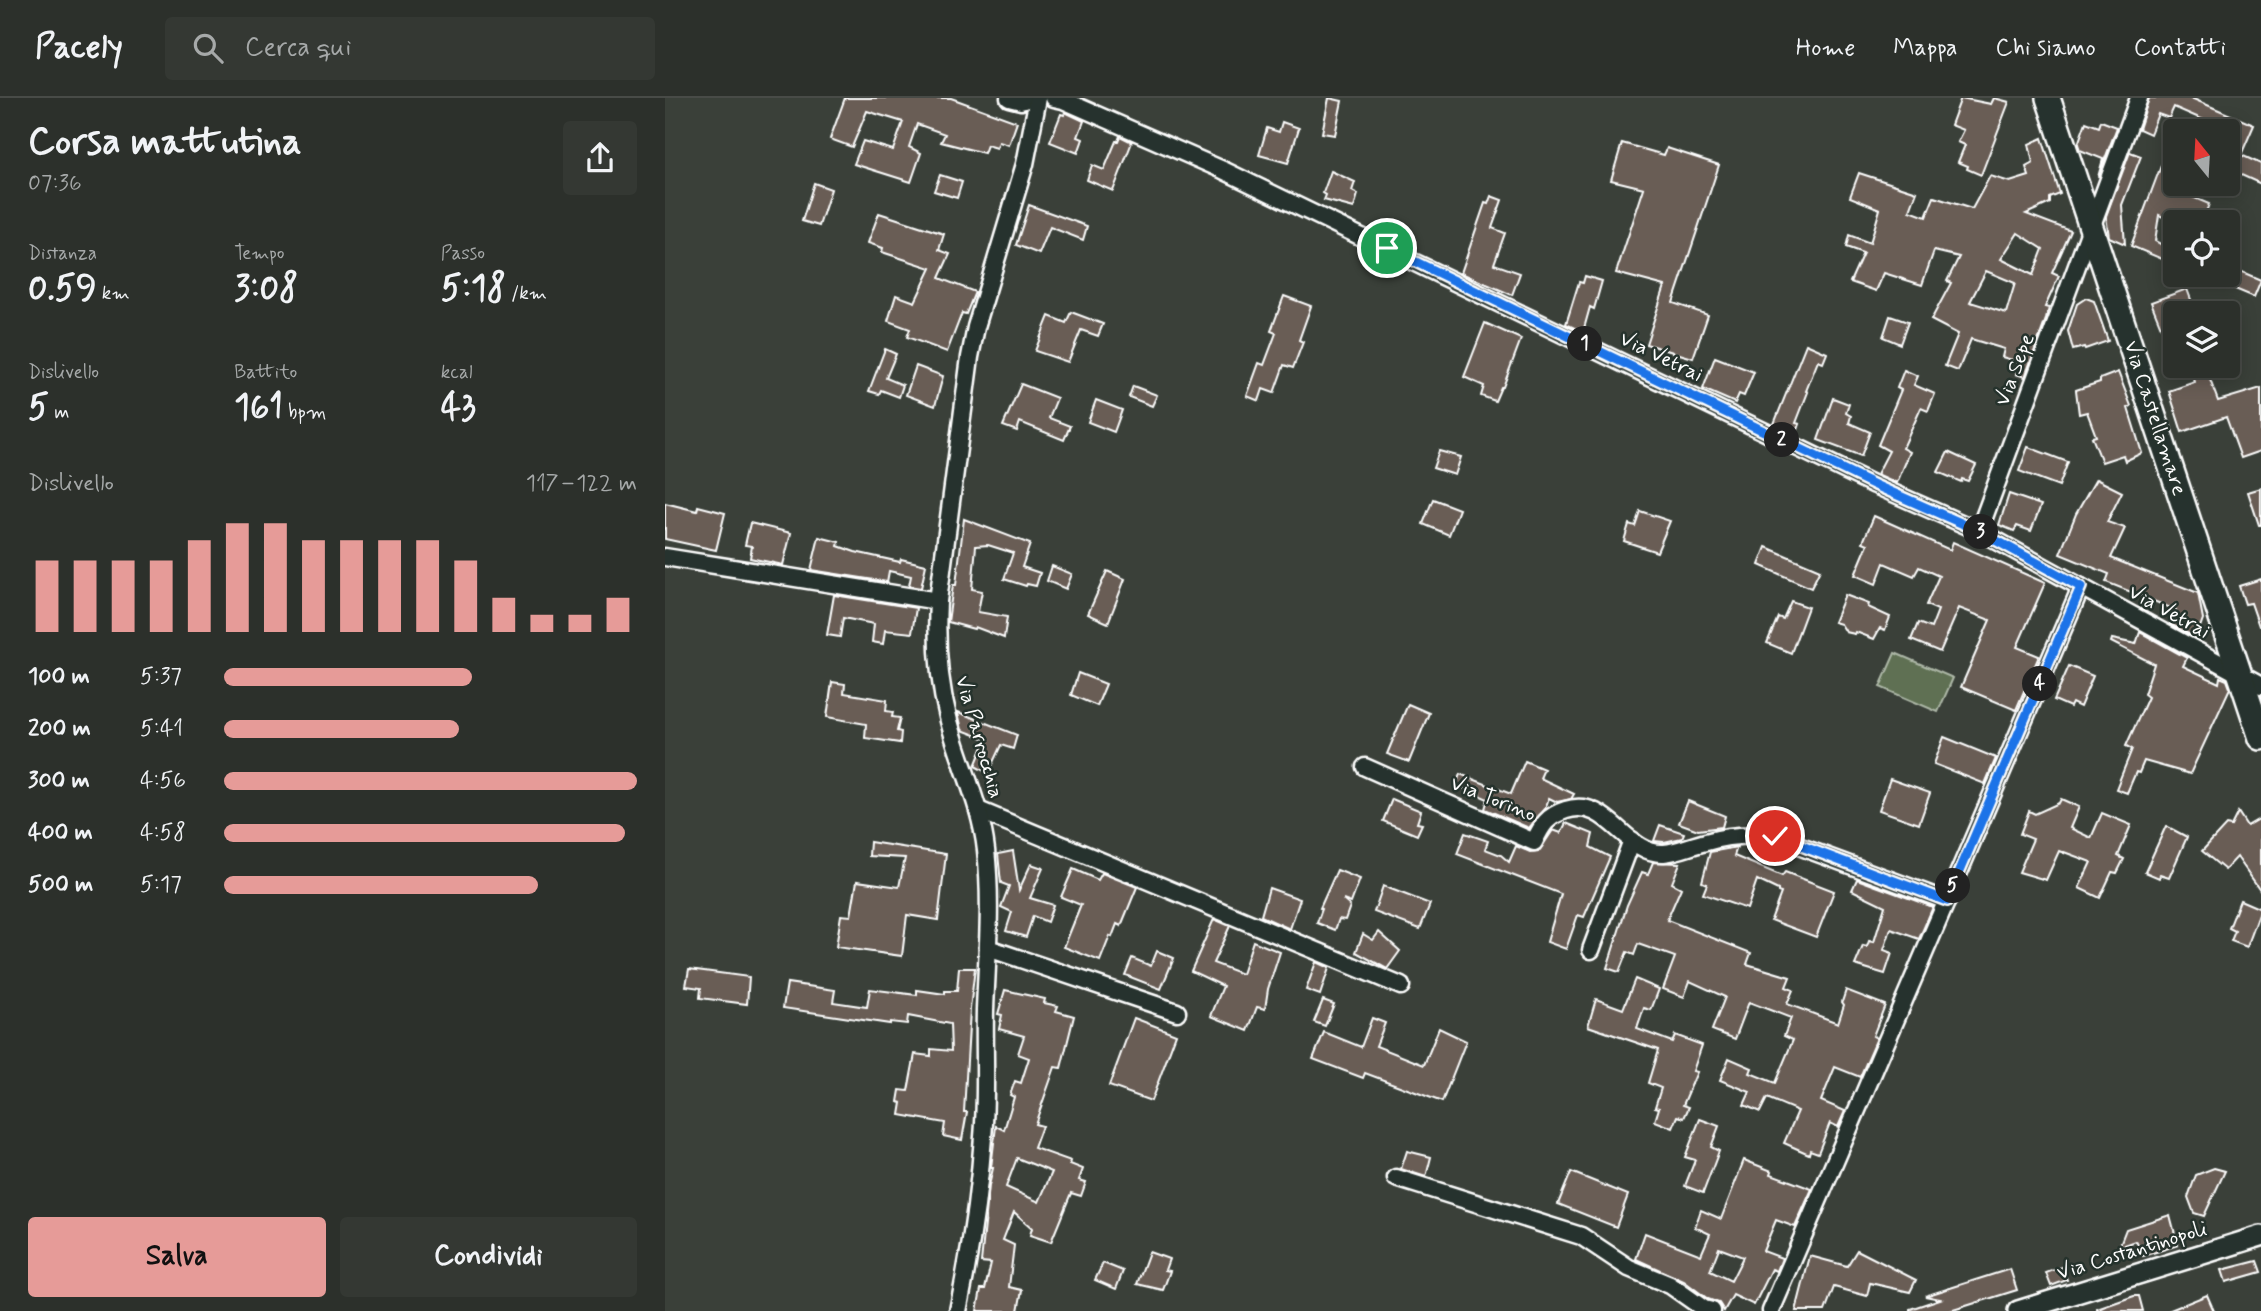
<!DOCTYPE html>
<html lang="it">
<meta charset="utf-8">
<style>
body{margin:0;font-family:Mynerve,sans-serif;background:#343833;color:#f1f3f6;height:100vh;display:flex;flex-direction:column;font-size:26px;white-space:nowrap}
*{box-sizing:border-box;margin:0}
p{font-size:23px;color:#a6a9a9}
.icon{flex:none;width:38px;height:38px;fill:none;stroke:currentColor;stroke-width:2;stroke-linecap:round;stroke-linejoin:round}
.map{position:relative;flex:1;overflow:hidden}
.panel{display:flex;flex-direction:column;background:#2c302b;width:665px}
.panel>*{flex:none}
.needle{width:46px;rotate:342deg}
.controls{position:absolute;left:1498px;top:21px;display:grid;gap:14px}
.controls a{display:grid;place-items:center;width:77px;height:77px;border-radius:7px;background:#2c302b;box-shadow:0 4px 18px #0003,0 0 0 2px #484b47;font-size:35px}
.pin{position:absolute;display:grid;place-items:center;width:60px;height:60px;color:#fff;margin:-30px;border:4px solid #fff;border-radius:50%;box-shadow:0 2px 7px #0007}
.km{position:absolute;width:35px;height:35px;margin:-18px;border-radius:50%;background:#222;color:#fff;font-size:19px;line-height:35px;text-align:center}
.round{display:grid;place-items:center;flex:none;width:74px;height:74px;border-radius:7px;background:#343833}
.overview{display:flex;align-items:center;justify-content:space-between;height:119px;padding:0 28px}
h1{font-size:38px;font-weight:700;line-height:52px}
.metrics{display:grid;grid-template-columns:repeat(3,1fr);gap:10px;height:119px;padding:7px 28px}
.metrics div{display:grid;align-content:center}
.metrics b{font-size:35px;font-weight:700}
.metrics small{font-size:19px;font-weight:400}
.metrics p{font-size:19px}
.chart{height:196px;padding:14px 28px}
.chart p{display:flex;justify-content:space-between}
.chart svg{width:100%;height:126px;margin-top:7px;stroke:#e69b98;stroke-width:6}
.action{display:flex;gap:14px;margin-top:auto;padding:14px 28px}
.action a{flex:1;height:80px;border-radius:7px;background:#e69b98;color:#111;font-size:28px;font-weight:700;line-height:80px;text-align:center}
.action a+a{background:#343833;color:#f1f3f6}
ul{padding:0 28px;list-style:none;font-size:23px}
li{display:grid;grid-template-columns:112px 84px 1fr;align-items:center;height:52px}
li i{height:18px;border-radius:9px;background:#e69b98}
header{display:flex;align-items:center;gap:42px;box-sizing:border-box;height:98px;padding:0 35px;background:#2c302b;border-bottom:2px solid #484b47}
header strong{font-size:33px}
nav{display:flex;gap:38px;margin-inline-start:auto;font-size:24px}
.search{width:490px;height:63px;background:#343833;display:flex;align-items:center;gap:18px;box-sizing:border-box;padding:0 24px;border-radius:7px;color:#a6a9a9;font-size:26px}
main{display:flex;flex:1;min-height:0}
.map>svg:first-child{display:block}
</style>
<header>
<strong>Pacely</strong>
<div class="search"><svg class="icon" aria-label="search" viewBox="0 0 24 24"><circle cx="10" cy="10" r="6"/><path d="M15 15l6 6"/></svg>Cerca qui</div>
<nav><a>Home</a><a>Mappa</a><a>Chi siamo</a><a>Contatti</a></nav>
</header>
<main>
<section class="panel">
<div class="overview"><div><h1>Corsa mattutina</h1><p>07:36</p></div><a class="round"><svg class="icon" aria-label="share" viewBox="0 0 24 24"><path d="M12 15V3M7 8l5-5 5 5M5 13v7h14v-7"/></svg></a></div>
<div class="metrics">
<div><p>Distanza</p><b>0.59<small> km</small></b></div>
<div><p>Tempo</p><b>3:08</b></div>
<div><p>Passo</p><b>5:18<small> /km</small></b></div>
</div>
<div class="metrics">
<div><p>Dislivello</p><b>5<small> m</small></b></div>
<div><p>Battito</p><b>161<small> bpm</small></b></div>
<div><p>kcal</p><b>43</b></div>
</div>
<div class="chart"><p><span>Dislivello</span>117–122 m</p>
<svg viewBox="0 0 160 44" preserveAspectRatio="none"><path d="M5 44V19M15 44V19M25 44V19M35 44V19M45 44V12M55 44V6M65 44V6M75 44V12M85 44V12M95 44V12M105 44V12M115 44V19M125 44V32M135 44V38M145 44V38M155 44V32"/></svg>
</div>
<ul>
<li><b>100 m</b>5:37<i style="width:60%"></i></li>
<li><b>200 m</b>5:41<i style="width:57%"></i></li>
<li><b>300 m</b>4:56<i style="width:100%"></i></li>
<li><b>400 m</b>4:58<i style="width:97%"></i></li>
<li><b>500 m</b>5:17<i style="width:76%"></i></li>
</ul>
<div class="action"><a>Salva</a><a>Condividi</a></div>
</section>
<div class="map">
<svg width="1596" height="1213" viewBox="0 0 1596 1213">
<rect width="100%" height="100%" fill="#3a4039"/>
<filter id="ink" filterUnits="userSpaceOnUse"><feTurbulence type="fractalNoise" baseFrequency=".0143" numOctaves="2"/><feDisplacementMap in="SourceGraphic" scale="14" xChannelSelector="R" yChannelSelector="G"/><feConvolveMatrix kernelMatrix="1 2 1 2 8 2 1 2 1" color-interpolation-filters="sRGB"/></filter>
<g filter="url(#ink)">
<path fill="#5e7052" stroke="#aeb8a8" stroke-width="2" d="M1230,555L1288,580L1273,614L1215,589Z"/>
<g fill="#695d55" stroke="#fff" stroke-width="2" fill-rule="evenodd">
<path d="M180,0H286L352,24L344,47L334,44L332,50L322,47L319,55L276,44L280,36L252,26L244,49L256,55L246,84L189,66L198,43L228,52L238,24L202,13L187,49L165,41Z"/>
<path d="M664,0L677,3L670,37L657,35Z"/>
<path d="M1296,0L1326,6L1329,0L1344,4L1316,77L1302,71L1303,68L1293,64L1300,47L1293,44L1299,32L1286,27Z"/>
<path d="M1484,0H1526L1589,27L1576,57L1596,66V86L1563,71V33L1541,25V23L1509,9L1504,20L1493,16L1485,36L1474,31Z"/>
<path d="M400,14L419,23L413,39L418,41L413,55L385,44L396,16L399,17Z"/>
<path d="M1436,23L1452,29L1433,79L1438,61L1415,52L1413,46L1421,24L1434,29Z"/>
<path d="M617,24L634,30L623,65L594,57L602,30L614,34Z"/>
<path d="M1509,33L1510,86H1525L1520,96L1544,106L1537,124H1509L1494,117L1490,143L1501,149L1497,161L1466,148Z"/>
<path d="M455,38L467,44L448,93L422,82L427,67L439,72L451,43H453Z"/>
<path d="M1377,40L1395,96L1385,100V105L1361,116L1406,133L1387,175L1394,178L1380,209L1384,210L1381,221L1360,279L1351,276L1354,264L1337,259L1339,251L1306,241L1293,273L1280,268L1293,236L1266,222L1286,185L1282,183L1294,159L1269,153L1257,187L1219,175L1211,193L1185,184L1198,155L1181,149L1184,137L1205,145L1215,111L1185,99L1194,75L1252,94L1245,113L1261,119L1269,99L1307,111L1325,78L1345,84L1364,78L1361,69L1368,65L1364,46ZM1353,135L1378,151L1368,177L1336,161ZM1321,173L1350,185L1341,215L1305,204Z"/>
<path d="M957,45L999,57L1002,50L1054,67L1008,205L1043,217L1028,260L981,246L1000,188L951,175L979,90L946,82Z"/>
<path d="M1465,54L1476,58L1457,107L1460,146L1444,139L1441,118Z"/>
<path d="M666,73L690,84L687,93L693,96L689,110L659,102L661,97L658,95Z"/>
<path d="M275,77L297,84L292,100L269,93Z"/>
<path d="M149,85L166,91L154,128L137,123Z"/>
<path d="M826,98L837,102L827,130L840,135L829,166L855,175L847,197L796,175L820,105L823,106Z"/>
<path d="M364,107L422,128L418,142L385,129L374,156L351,147Z"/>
<path d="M214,115L279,136L274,152L285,156L274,180L310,194L301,216L297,215L282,254L242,239L245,231L223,223L231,197L250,204L266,170L217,154L218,150L203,145Z"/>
<path d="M1563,168L1596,182L1589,199L1537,177H1563Z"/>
<path d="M920,178L937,183L929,211L925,209L918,234L901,226L914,184L918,185Z"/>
<path d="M1522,191L1531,215H1510V224L1496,229L1486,204Z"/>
<path d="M619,198L646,208L634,242L638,244L628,270L619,267L609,295L598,291L594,303L582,298L594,265L599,267L611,235L606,233Z"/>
<path d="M1421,200L1429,203L1443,243L1420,251L1419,249L1408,252L1403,233L1412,206Z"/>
<path d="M406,214L438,226L433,238L416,232L403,264L370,253L384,218L401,225Z"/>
<path d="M1225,218L1243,224L1235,246L1218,239Z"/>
<path d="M820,225L856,241L838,289H836L830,303L816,298L819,288L799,279Z"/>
<path d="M1141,246L1162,255L1158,265L1153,263L1141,293L1143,294L1131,325L1135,326L1131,337L1109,326Z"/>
<path d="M220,251L231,256L221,280L238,287L234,299L216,292L214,296L204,293Z"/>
<path d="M1050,259L1089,274L1079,298L1074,296L1070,305L1038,291Z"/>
<path d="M251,268L278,278L270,308L241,297Z"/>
<path d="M1524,268H1571L1544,279L1553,303L1596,290V353L1576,360L1561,319L1517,334L1504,293L1530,284Z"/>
<path d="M1239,272L1253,278L1249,287L1270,296L1263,313L1256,310L1238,350L1245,354L1232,385L1212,376L1224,353L1213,347L1236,292L1232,290Z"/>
<path d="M1453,274L1466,308L1463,310L1477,355L1460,363L1458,357L1437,364L1427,339L1431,338L1422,314L1414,316L1411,292L1435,284V281Z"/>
<path d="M356,286L392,300L384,320L405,328L399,342L355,324L352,333L338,328Z"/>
<path d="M468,288L492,297L487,308L464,299Z"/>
<path d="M1168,300L1184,306L1181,315L1186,318L1184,325L1205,334L1196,358L1153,342Z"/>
<path d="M431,302L457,312L449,334L423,324Z"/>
<path d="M1363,349L1403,364L1394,388L1354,373Z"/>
<path d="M774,353L796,359L790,377L768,370Z"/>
<path d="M1283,354L1311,367L1303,383L1297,381L1296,384L1273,374Z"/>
<path d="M1431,381L1457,394L1442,424L1460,430L1446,460L1533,495L1538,521L1531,540L1505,526L1511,512L1441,484L1444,476L1395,456L1411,416Z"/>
<path d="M1596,390V427H1594L1583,394Z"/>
<path d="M1344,396L1376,407L1366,433L1352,428L1349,433L1334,427Z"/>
<path d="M768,401L794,411L784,437L758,426Z"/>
<path d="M0,405L32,413L33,408L60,415L51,452L0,441Z"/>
<path d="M975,413L1005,423L992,454L959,443L964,426L970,428Z"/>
<path d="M1209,418L1285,452L1288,444L1380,485L1352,549L1374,558L1351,612L1296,589L1325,522L1294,510L1275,554L1246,542L1253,525L1266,530L1273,512L1261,507L1274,478L1254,469L1249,478L1219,465L1211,486L1190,477L1203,446L1198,444Z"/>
<path d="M299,421L365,446L357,469L375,475L371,488L362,486L361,488L339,481L348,455L323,447L311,448L307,491L317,493L313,514L342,519L339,540L310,529L309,531L283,524L288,487H291Z"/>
<path d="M85,425L126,435L118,467L85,460L87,448L80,447Z"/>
<path d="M154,439L174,444L173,448L190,454L235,464L236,461L261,467L256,490L244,488L246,478L224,473L222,484L146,472Z"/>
<path d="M1101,449L1155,472L1146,490L1094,467Z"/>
<path d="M387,468L407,476L401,491L382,483Z"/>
<path d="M442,473L460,481L443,525L423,516Z"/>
<path d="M1596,481V528H1594L1586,505L1580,506L1574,488Z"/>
<path d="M169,497L251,510L247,535L220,532L218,546L207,544L209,526L178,520L175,539L162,537Z"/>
<path d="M1180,497L1204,506L1203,509L1225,519L1220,532L1215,530L1209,541L1191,534L1190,536L1181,534L1176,526L1169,524Z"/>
<path d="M1126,503L1143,509L1126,555L1102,545L1113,519L1118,521Z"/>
<path d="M1475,534L1522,560L1518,568L1554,585L1555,579L1562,582L1565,590L1525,676L1479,663L1474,675L1471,674L1462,695L1451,691L1467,651L1461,648L1483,599L1479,596L1489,566L1446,544L1447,541L1471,546Z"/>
<path d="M1404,568L1428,578L1415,609L1407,605L1405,609L1389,602Z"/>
<path d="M413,575L441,586L432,608L406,597Z"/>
<path d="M167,584L180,586L179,595L222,602L221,613L228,614L227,619L235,620L232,633L236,634L235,645L200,640L201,626L162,619Z"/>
<path d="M743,606L764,615L744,664L722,656Z"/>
<path d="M293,614L352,637L348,651L336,647L323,675L310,668L321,641L297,632Z"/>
<path d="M1279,639L1331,660L1320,686L1269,666Z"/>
<path d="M860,663L879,671L875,680L909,696L906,701L892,704L884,700L880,711L864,730L820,711L823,701L791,687L795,676L846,696Z"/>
<path d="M1225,681L1265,695L1254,726L1214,712Z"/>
<path d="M727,701L756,713L752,725L757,726L752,737L718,723Z"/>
<path d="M1396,701L1414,709L1405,730L1426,740L1437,715L1466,727L1453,758L1459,761L1452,775L1447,774L1435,800L1414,790L1426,764L1399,754V755L1394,753L1381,782L1354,774L1368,741L1355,736L1364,713L1370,716L1394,705Z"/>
<path d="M1023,703L1060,718L1057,729L1033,732L1014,725Z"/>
<path d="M1573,714L1582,728L1596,720V793L1572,759L1560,772L1537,753L1561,727L1566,728Z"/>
<path d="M901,725L928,736L925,749L945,759L919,819L913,817L901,851L882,844L896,796L792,756L800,735L823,743L820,751L836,757L844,764L851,748L865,754L874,753L888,732L896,735Z"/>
<path d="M995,727L1019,735L1017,740L999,744L989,743Z"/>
<path d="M1501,728L1522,739L1504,780L1495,777L1494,780L1480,774Z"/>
<path d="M205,744L281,756L273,822L242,817L237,858L171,849L176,817L186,818L192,783L234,789L240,760L204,758Z"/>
<path d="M1072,749L1069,758L1117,778L1120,774L1169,793L1151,839L1106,822L1116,795L1113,794V792L1092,782L1082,811L1038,796L1042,786L1037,784L1045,754Z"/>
<path d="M348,753L354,792L366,766L378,770L365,800L388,807L382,824L368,818L361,839L341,833L347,814L336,809L344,788L336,785L333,756Z"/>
<path d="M988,764L1015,765L1007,785L1016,790L1002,822L1086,855L1082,866L1125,879L1121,889L1128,892L1122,906L1173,925L1179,907L1177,904L1181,892L1220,907L1208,938L1212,940L1195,979L1170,969L1156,1003L1180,1013L1173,1029L1165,1025L1153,1055L1145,1052L1144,1056L1119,1045L1133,1013L1102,1000L1095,1014L1079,1007L1085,994L1055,982L1064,960L1087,970L1085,975L1110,985L1128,942L1119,938L1126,920L1084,904L1070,941L1047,932L1060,899L1025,883L1019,899L998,891L1010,859L973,846L969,857L962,854L954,874L942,870L962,807L977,774L983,776Z"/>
<path d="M408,771L433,782L437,775L472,789L456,828L452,826L447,839L445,838L435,863L399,849L416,807L396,799Z"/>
<path d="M672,772L695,781L686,805L678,802L685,808L680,822L674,821L670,832L652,825L657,811L655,810Z"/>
<path d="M1192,781L1268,809L1254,841L1226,831L1219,852L1227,855L1220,876L1190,867L1198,848L1202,849L1204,843L1209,844L1220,808L1187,792Z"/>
<path d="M718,788L765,806L755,831L709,814Z"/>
<path d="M604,790L635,801L625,831L596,818Z"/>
<path d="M1575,802L1596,811L1582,849L1566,843L1570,833L1564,830Z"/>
<path d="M549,821L565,828L548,865L577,876L588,843L615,854L603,891L600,911L592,909L583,933L546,918L558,888L526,873Z"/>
<path d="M714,834L735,853L722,871L691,854L698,836L708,842Z"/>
<path d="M492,853L509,860L496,891L460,877L467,860L486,868Z"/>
<path d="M651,864L664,870L655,897L641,892Z"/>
<path d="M294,870H310L305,911L299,1014H302L297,1042L278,1038L280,1025L235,1017L237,1005L233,1004L235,992L243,993L250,956L266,958V951L286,953L285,926L243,918L242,926L225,924V926L118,910L122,885L170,892L168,904L202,909L205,891L252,897V892L280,896V893H292Z"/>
<path d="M24,871L84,879L82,906L35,900L36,890L21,888Z"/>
<path d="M970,881L994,891L986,912L979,910L972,931L1007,944L1010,937L1037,947L1028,973L1032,974L1018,1007L1024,1009L1019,1020L1013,1018L1008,1030L990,1023L994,1010L990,1009L996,990L983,985L993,952L923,928L931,901L958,911Z"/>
<path d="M340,892L380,901L379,905L393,908L391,913L409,918L396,970L390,969L370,1026L377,1028L369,1050L406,1063L405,1066L418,1071L414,1082L421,1084L416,1098L406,1095L386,1144L365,1137L367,1130L349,1114L338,1142L349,1147L344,1189L357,1192L353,1213H312L316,1191H320L326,1165L316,1164L324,1088L328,1070H326L331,1028L339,1032L349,999L345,997L350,983L356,985L364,960L353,956L359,938L334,931L337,917L333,916ZM352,1060L387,1074L374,1104L341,1089Z"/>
<path d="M658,902L669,906L660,928L649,924Z"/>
<path d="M469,920L511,936L486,1003L444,988Z"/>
<path d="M707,920L720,925L711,948L759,967L774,930L801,943L777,1004L700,975L698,980L648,961L659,934L696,949Z"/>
<path d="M1035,1021L1054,1028L1046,1049L1054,1053L1038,1095L1020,1088L1030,1062L1020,1059Z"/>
<path d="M742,1053L766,1059L761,1079L736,1071Z"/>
<path d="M1079,1062L1107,1073L1106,1076L1147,1091L1130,1129L1111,1122L1098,1153L1117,1160L1112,1173L1107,1171L1089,1207L1068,1197L1059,1213L1054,1205L1043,1201L1019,1183L971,1161L980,1135L1036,1157L1045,1136L1030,1129L1036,1112L1056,1121ZM1054,1150L1078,1159L1066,1183L1045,1173Z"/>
<path d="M1549,1070L1560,1073L1539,1118L1529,1115L1523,1099L1531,1077Z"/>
<path d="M906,1074L963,1097L951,1129L893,1106Z"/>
<path d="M1505,1117L1513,1147L1478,1158L1471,1143L1454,1149L1461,1131Z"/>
<path d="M1192,1152L1251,1182L1245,1194L1205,1185L1202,1198L1169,1189L1160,1213H1131L1145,1158L1182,1168Z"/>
<path d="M484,1154L504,1161L500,1172L505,1173L498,1192L472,1186Z"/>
<path d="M1592,1163L1596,1174L1561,1184L1557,1172Z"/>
<path d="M438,1165L458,1173L451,1191L430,1182Z"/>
<path d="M1397,1169L1402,1182L1386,1188L1381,1175Z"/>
<path d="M1345,1171L1352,1192L1285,1213H1245V1211L1275,1201L1260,1198Z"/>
<path d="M1542,1197L1549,1213H1503Z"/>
<path d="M1469,1198H1474L1478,1213H1432V1211Z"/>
</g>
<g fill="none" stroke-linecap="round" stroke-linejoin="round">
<g stroke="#fff" stroke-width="21">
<g id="minor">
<path d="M344,0L356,3L365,0"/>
<path d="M389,0L398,2L558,72L1210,387L1314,433L1596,588"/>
<path d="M1314,433L1474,0"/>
<path d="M0,459L273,503"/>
<path d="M700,669L869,744C877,727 882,718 901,712C943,698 960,757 999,755C1013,754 1027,747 1041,744C1064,737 1085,736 1109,739L1282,803"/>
<path d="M313,712L736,888"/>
<path d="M323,850L512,914"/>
<path d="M926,852L967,742"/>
<path d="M731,1080L916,1138L964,1170L1005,1187L1039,1211L1047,1213"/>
<path d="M293,1213C305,1156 314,1097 318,1039C322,997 319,954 320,912C322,858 327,806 321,752C316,706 294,664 283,619C273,581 271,542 273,503L305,259L311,229L360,66L373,0"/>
<path d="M1106,1213L1416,489"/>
</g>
</g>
<g stroke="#fff" stroke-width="24">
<path id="tertiary" d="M1353,1213L1596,1138"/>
</g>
<g stroke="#fff" stroke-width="28">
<path id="secondary" d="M1383,0L1596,640"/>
</g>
<use href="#minor" stroke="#26332d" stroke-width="16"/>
<use href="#tertiary" stroke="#26332d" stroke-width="19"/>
<use href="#secondary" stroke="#26332d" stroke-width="23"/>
</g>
</g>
<g fill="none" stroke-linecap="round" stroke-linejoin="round" filter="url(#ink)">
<g stroke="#fff" stroke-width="14">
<path id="route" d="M722,150L1210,387L1314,433L1416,489L1282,803L1110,738"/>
</g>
<use href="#route" stroke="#1a73e8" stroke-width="9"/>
</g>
<g text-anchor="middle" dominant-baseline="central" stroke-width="5" stroke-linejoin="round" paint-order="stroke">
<g font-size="21" fill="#fff" stroke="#26332d">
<text transform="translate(996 259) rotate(26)">Via Vetrai</text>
<text transform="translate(1350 272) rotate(-69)">Via Sepe</text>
<text transform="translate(1490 320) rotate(72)">Via Castellamare</text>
<text transform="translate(1504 514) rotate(29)">Via Vetrai</text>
<text transform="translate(314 639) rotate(74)">Via Parrocchia</text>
<text transform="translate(828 701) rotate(22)">Via Torino</text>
<text transform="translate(1467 1153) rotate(-17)">Via Costantinopoli</text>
</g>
</g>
</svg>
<div class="controls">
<a><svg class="needle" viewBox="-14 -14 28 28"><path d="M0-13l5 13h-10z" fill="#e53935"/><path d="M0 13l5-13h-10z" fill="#a6a9a9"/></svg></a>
<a><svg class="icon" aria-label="locate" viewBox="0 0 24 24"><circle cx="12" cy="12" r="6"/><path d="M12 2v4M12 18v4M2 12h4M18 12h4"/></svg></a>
<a><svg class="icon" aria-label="layers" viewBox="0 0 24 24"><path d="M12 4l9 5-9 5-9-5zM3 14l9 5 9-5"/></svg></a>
</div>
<div class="pin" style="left:722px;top:150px;background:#1e9e55"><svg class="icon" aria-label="arrive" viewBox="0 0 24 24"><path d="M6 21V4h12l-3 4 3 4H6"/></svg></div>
<div class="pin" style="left:1110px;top:738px;background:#d93025"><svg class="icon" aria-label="check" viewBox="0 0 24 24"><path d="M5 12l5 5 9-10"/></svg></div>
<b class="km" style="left:920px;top:246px">1</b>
<b class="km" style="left:1117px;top:342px">2</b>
<b class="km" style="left:1316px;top:434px">3</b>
<b class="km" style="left:1375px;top:586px">4</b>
<b class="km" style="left:1288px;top:788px">5</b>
</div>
</main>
